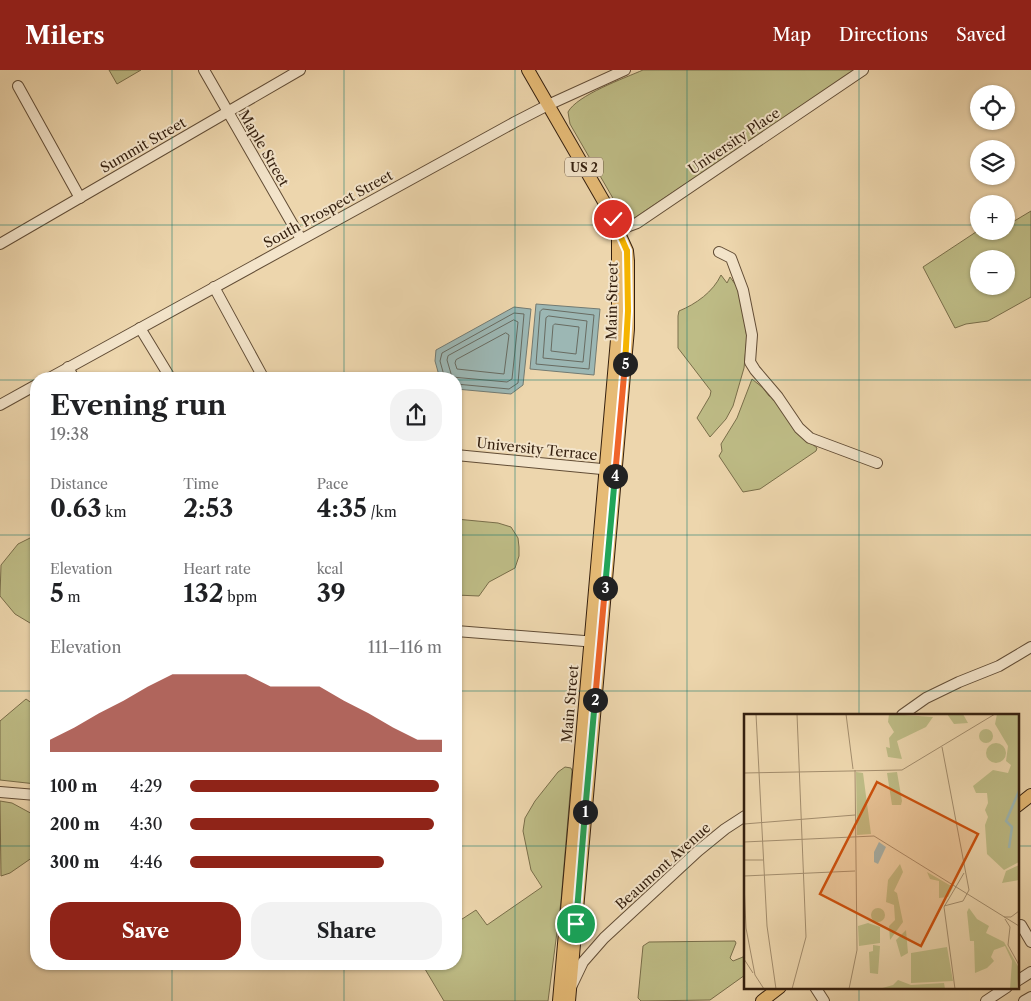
<!DOCTYPE html>
<meta charset="utf-8">
<style>
body{margin:0;font-family:"Libre Caslon Text",serif;background:#f2f2f2;color:#202124;height:100vh;display:flex;flex-direction:column;font-size:19px;white-space:nowrap}
*{box-sizing:border-box;margin:0}
p{font-size:16px;color:#757577}
.icon{flex:none;width:28px;height:28px;fill:none;stroke:currentColor;stroke-width:2;stroke-linecap:round;stroke-linejoin:round}
.map{position:relative;flex:1;overflow:hidden}
.drawer{position:absolute;left:30px;top:302px;width:432px;height:598px;display:flex;flex-direction:column;background:#fff;border-radius:20px;box-shadow:0 1px 4px #0004}
.drawer>*{flex:none}
.buttons{position:absolute;left:970px;top:15px;display:grid;gap:10px}
.buttons a{display:grid;place-items:center;width:45px;height:45px;border-radius:50%;background:#fff;box-shadow:0 1px 4px #0004;font-size:25px}
.pin{position:absolute;display:grid;place-items:center;width:42px;height:42px;color:#fff;margin:-21px;border:2px solid #fff;border-radius:50%;box-shadow:0 1px 5px #0007}
.km{position:absolute;width:25px;height:25px;margin:-12px;border-radius:50%;background:#222;color:#fff;font-size:14px;line-height:25px;text-align:center}
.round{display:grid;place-items:center;flex:none;width:52px;height:52px;border-radius:20px;background:#f2f2f2}
.overview{display:flex;align-items:center;justify-content:space-between;height:85px;padding:0 20px}
h1{font-size:28px;font-weight:700;line-height:38px}
.metrics{display:grid;grid-template-columns:repeat(3,1fr);gap:8px;height:85px;padding:5px 20px}
.metrics div{display:grid;align-content:center}
.metrics b{font-size:25px;font-weight:700}
.metrics small{font-size:14px;font-weight:400}
.metrics p{font-size:14px}
.chart{height:140px;padding:10px 20px}
.chart p{display:flex;justify-content:space-between}
.chart svg{width:100%;height:90px;margin-top:5px;fill:#8f2418;opacity:.7}
.button{display:flex;gap:10px;margin-top:auto;padding:10px 20px}
.button a{flex:1;height:58px;border-radius:20px;background:#8f2418;color:#fff;font-size:20px;font-weight:700;line-height:58px;text-align:center}
.button a+a{background:#f2f2f2;color:#202124}
ul{padding:0 20px;list-style:none;font-size:16px}
li{display:grid;grid-template-columns:80px 60px 1fr;align-items:center;height:38px}
li i{height:12px;border-radius:6px;background:#8f2418}
header{display:flex;align-items:center;gap:30px;box-sizing:border-box;height:70px;padding:0 25px;background:#8f2418;color:#fff}
header strong{font-size:24px}
nav{display:flex;gap:28px;margin-inline-start:auto;font-size:18px}
.map>svg:first-child{display:block}
</style>
<header>
<strong>Milers</strong>
<nav><a>Map</a><a>Directions</a><a>Saved</a></nav>
</header>
<div class="map">
<svg width="1031" height="931" viewBox="0 0 1031 931">
<rect width="100%" height="100%" fill="#edd6ad"/>
<filter id="stains"><feTurbulence type="fractalNoise" baseFrequency=".004" numOctaves="4"/><feColorMatrix values="0 0 0 0 .2 0 0 0 0 .09 0 0 0 0 .02 0 0 0 .5 -.17"/></filter>
<radialGradient id="worn" r=".72"><stop offset=".6" stop-color="#630" stop-opacity="0"/><stop offset="1" stop-color="#630" stop-opacity=".3"/></radialGradient>
<g fill="#bebc86" stroke="#796e4a" fill-rule="evenodd">
<path d="M109,0H141L117,14Z"/>
<path d="M643,0H856L630,151L625,149L570,54L568,42C577,25 625,8 643,0Z"/>
<path d="M1031,141V227L988,251L966,254L955,258L923,197L979,160V161H1006V156ZM979,189H1006V216H979Z"/>
<path d="M721,205L727,213L730,207L740,221L747,268L744,298L733,336L726,349L710,367L697,348L710,326L711,321L678,278V246L679,241C696,234 713,222 721,205Z"/>
<path d="M752,309L763,318L769,326L772,327L801,365L817,378L816,381L760,419L743,422L719,386L722,381L721,374L737,348Z"/>
<path d="M456,449L498,453L511,457L518,468L519,477V486L515,498L489,512L479,526L456,525Z"/>
<path d="M36,465V554L30,553L15,544L0,526L1,495L18,474Z"/>
<path d="M26,629L36,636V714L0,710V651Z"/>
<path d="M565,697L571,698L572,701L561,831L548,931H444L422,894H456V853L476,840L487,855L542,817L531,800L523,761L525,748L535,731L558,702Z"/>
<path d="M0,731L12,733L36,746V785L10,803L1,806Z"/>
<path d="M735,871L736,873L730,888L733,891L743,887L745,884V905L710,930L641,931L638,928L643,876L649,872Z"/>
</g>
<g fill="#9cb7b4" stroke="#727a72">
<path d="M536,234L600,239L594,305L530,299Z"/>
<path d="M514,237L531,239L523,315L511,324L456,319V309H440L435,291L436,280Z"/>
</g>
<g fill="none" stroke-linecap="round" stroke-linejoin="round">
<g stroke="#686b61" stroke-width="1">
<path d="M543,239L594,245L589,299L536,294L540,242Z"/>
<path d="M549,246L587,251L583,292L543,288L546,248Z"/>
<path d="M514,250L518,252L512,309L507,312L452,307L447,290L448,286Z"/>
<path d="M555,254L579,257L576,284L551,281L553,256Z"/>
<path d="M506,263L509,265L504,304L457,299L455,293L456,290Z"/>
<path d="M445,309L440,291L442,283L514,243L524,244L518,313L509,319L456,314"/>
</g>
<g stroke="#624d36" stroke-width="12">
<g id="minor">
<path d="M204,0L301,169"/>
<path d="M18,16L80,128"/>
<path d="M618,160L637,153L863,0"/>
<path d="M0,174L300,0"/>
<path d="M719,182L731,188L743,220L752,265L750,292L755,300L778,327L799,358L810,368L877,393"/>
<path d="M214,217L264,309"/>
<path d="M140,258L171,309"/>
<path d="M68,297L74,309"/>
<path d="M48,309L515,52L548,35L625,0"/>
<path d="M0,335L36,315"/>
<path d="M456,385L612,400"/>
<path d="M456,561L597,572"/>
<path d="M902,645L926,628L959,612L999,596L1031,577"/>
<path d="M0,722L36,725"/>
<path d="M1021,855L1031,872"/>
<path d="M1017,911L1031,902"/>
<path d="M572,915L583,892L604,868L698,781L725,759L745,746"/>
<path d="M815,917L824,931"/>
<path d="M986,931L1007,917"/>
<path d="M1024,931L1031,927"/>
</g>
</g>
<g stroke="#341f0e" stroke-width="14">
<g id="major">
<path d="M528,0L607,137L627,181L628,191V259L569,931"/>
<path d="M1017,736L1031,725"/>
<path d="M559,931L618,258V163"/>
<path d="M762,931L780,917"/>
</g>
</g>
<use href="#minor" stroke="#f3e4ca" stroke-width="10"/>
<use href="#major" stroke="#e6bb76" stroke-width="12"/>
</g>
<g fill="none" stroke-linecap="round" stroke-linejoin="round">
<g stroke="#fff" stroke-width="10">
<path id="split-1" d="M576,854L585,742"/>
</g>
<g stroke="#fff" stroke-width="10">
<path id="split-2" d="M585,742L595,630"/>
</g>
<g stroke="#fff" stroke-width="10">
<path id="split-3" d="M595,630L605,518"/>
</g>
<g stroke="#fff" stroke-width="10">
<path id="split-4" d="M605,518L615,406"/>
</g>
<g stroke="#fff" stroke-width="10">
<path id="split-5" d="M615,406L625,294"/>
</g>
<g stroke="#fff" stroke-width="10">
<path id="split-6" d="M625,294L628,241L627,181"/>
</g>
<g stroke="#fff" stroke-width="10">
<path id="split-7" d="M613,149L627,181"/>
</g>
<use href="#split-1" stroke="#22a559" stroke-width="6"/>
<use href="#split-2" stroke="#22a559" stroke-width="6"/>
<use href="#split-3" stroke="#f0652b" stroke-width="6"/>
<use href="#split-4" stroke="#22a559" stroke-width="6"/>
<use href="#split-5" stroke="#f0652b" stroke-width="6"/>
<use href="#split-6" stroke="#f5b400" stroke-width="6"/>
<use href="#split-7" stroke="#f5b400" stroke-width="6"/>
</g>
<path fill="none" stroke="#0f766e" stroke-width="1" stroke-opacity="0.55" d="M172,0V309M344,0V309M515,0V931M687,0V931M859,0V645M0,155H979M1006,155H1031M0,310H36M456,310H1031M0,465H36M456,465H1031M0,621H36M456,621H1031M0,776H36M456,776H745M1017,776H1031M172,894V931M344,894V931M859,917V931"/>
<g text-anchor="middle" dominant-baseline="central" stroke-width="4" stroke-linejoin="round" paint-order="stroke">
<rect fill="#f3e4ca" stroke="#6d5a46" stroke-width="1" x="565" y="87.5" width="38" height="19" rx="4"/>
<g font-size="12" font-weight="bold" fill="#341f0e">
<text x="584" y="97">US 2</text>
</g>
<g font-size="14" fill="#341f0e" stroke="#f3e4ca">
<text transform="translate(734 71) rotate(-34)">University Place</text>
<text transform="translate(143 75) rotate(-30)">Summit Street</text>
<text transform="translate(264 78) rotate(60)">Maple Street</text>
<text transform="translate(328 139) rotate(-29)">South Prospect Street</text>
<text transform="translate(612 231) rotate(-89)">Main Street</text>
<text transform="translate(537 379) rotate(6)">University Terrace</text>
<text transform="translate(570 634) rotate(-85)">Main Street</text>
<text transform="translate(663 796) rotate(-42)">Beaumont Avenue</text>
</g>
</g>
<g transform="translate(744 644)">
<rect width="275" height="275" fill="#edd6ad"/>
<path d="M145,0L189,3L182,13L153,27L158,45L144,43L142,33L146,34L145,24L150,18L144,8ZM203,0H219L224,9L210,10ZM253,0H275V148L260,156L243,140L241,111L244,103L241,96L244,89L243,79H232L229,72L249,56L264,59L267,51L262,47L264,32L251,10ZM235 22a7 7 0 1 1 14 0a7 7 0 1 1-14 0ZM242 39a10 10 0 1 1 20 0a10 10 0 1 1-20 0ZM112,58L119,59L127,120L113,121ZM153,58L158,87L157,91H148L143,59ZM156,150L159,158L150,177L153,179L159,208L146,226L145,212L151,206L150,191L142,188L144,166ZM275,151V166L258,169L262,157ZM183,158L209,173L204,183L195,184V167L186,165ZM127 201a7 7 0 1 1 14 0a7 7 0 1 1-14 0ZM225,194L233,205L245,212L242,219L260,228L275,254L273,275H266L268,247L261,232L250,236L247,243L250,247L243,254L231,259L230,227H226L223,198ZM124,209L136,213V229L115,232L114,212ZM162,216L164,239L157,243L152,226ZM129,231L136,232L134,260L126,259L125,238L129,237ZM203,233L209,267L167,269V239ZM154,266L167,271L200,269L201,275H135L149,271Z" fill="#bebc86"/>
<path d="M135,128L142,133L134,150L130,148V138Z" fill="#9cb7b4"/>
<path fill="none" stroke="#9cb7b4" stroke-width="2.5" d="M265,134L268,113L262,107L275,77"/>
<path fill="none" stroke="#a38d6d" stroke-width="1" d="M12,0L23,212L32,275M102,0L109,55M198,33L225,176L219,187L200,192M0,59L158,56L251,0M0,110L111,101M0,128L130,122L275,212M0,146H19M0,162L111,157M0,169L2,214L11,261L20,275M260,203H267L275,197M261,205L266,213L264,231L275,251M0,245L9,259M48,275L62,223L53,0M105,275L113,236L111,56M211,275L200,193L220,159"/>
<path fill="#cd500c" fill-opacity="0.15" stroke="#cd500c" stroke-width="2.5" d="M133,68L234,120L177,232L76,180Z"/>
<rect width="275" height="275" fill="none" stroke="#341f0e" stroke-width="2.5"/>
</g>
<rect width="100%" height="100%" filter="url(#stains)"/>
<rect width="100%" height="100%" fill="url(#worn)"/>
</svg>
<div class="buttons">
<a><svg class="icon" aria-label="locate" viewBox="0 0 24 24"><circle cx="12" cy="12" r="6"/><path d="M12 2v4M12 18v4M2 12h4M18 12h4"/></svg></a>
<a><svg class="icon" aria-label="layers" viewBox="0 0 24 24"><path d="M12 4l9 5-9 5-9-5zM3 14l9 5 9-5"/></svg></a>
<a>+</a>
<a>−</a>
</div>
<div class="pin" style="left:576px;top:854px;background:#1e9e55"><svg class="icon" aria-label="arrive" viewBox="0 0 24 24"><path d="M6 21V4h12l-3 4 3 4H6"/></svg></div>
<div class="pin" style="left:613px;top:149px;background:#d93025"><svg class="icon" aria-label="check" viewBox="0 0 24 24"><path d="M5 12l5 5 9-10"/></svg></div>
<b class="km" style="left:585px;top:742px">1</b>
<b class="km" style="left:595px;top:630px">2</b>
<b class="km" style="left:605px;top:518px">3</b>
<b class="km" style="left:615px;top:406px">4</b>
<b class="km" style="left:625px;top:294px">5</b>
<section class="drawer">
<div class="overview"><div><h1>Evening run</h1><p>19:38</p></div><a class="round"><svg class="icon" aria-label="share" viewBox="0 0 24 24"><path d="M12 15V3M7 8l5-5 5 5M5 13v7h14v-7"/></svg></a></div>
<div class="metrics">
<div><p>Distance</p><b>0.63<small> km</small></b></div>
<div><p>Time</p><b>2:53</b></div>
<div><p>Pace</p><b>4:35<small> /km</small></b></div>
</div>
<div class="metrics">
<div><p>Elevation</p><b>5<small> m</small></b></div>
<div><p>Heart rate</p><b>132<small> bpm</small></b></div>
<div><p>kcal</p><b>39</b></div>
</div>
<div class="chart"><p><span>Elevation</span>111–116 m</p>
<svg viewBox="0 0 160 44" preserveAspectRatio="none"><path d="M0 44V38L10 32L20 25L30 19L40 12L50 6L60 6L70 6L80 6L90 12L100 12L110 12L120 19L130 25L140 32L150 38L160 38V44z"/></svg>
</div>
<ul>
<li><b>100 m</b>4:29<i style="width:99%"></i></li>
<li><b>200 m</b>4:30<i style="width:97%"></i></li>
<li><b>300 m</b>4:46<i style="width:77%"></i></li>
</ul>
<div class="button"><a>Save</a><a>Share</a></div>
</section>
</div>
